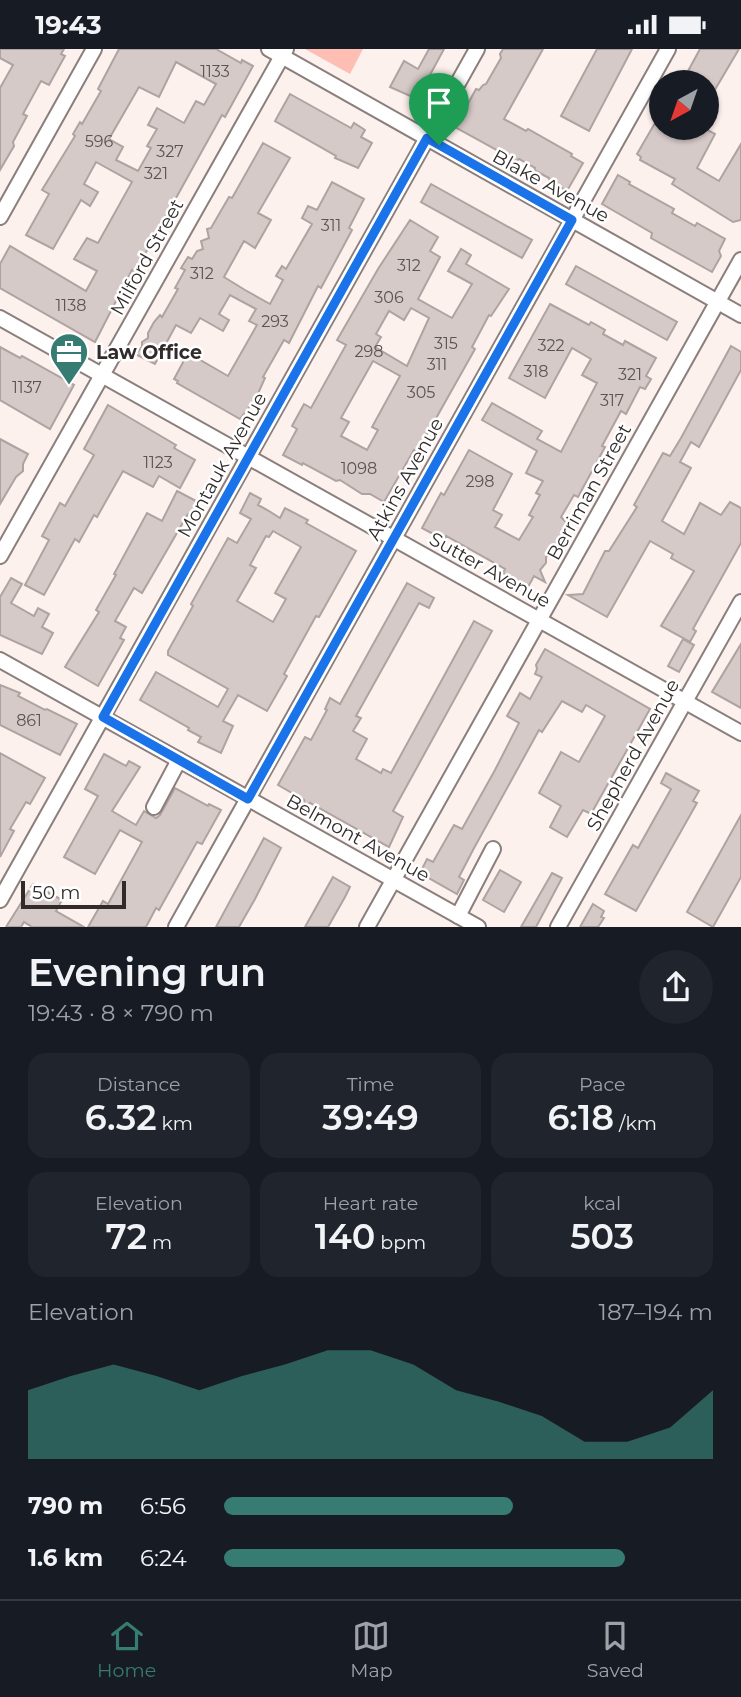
<!DOCTYPE html>
<meta charset="utf-8">
<style>
body{margin:0;font-family:Montserrat,sans-serif;background:#20242c;color:#f1f3f6;height:100vh;display:flex;flex-direction:column;font-size:26px;white-space:nowrap}
*{box-sizing:border-box;margin:0}
p{font-size:23px;color:#9ea1a6}
.icon{flex:none;width:38px;height:38px;fill:none;stroke:currentColor;stroke-width:2;stroke-linecap:round;stroke-linejoin:round}
.map{position:relative;height:878px;overflow:hidden}
.side{display:flex;flex-direction:column;background:#171b24;flex:1}
.side>*{flex:none}
.needle{width:46px;rotate:220deg}
.fabs{position:absolute;left:649px;top:21px;display:grid;gap:14px}
.fabs a{display:grid;place-items:center;width:70px;height:70px;border-radius:50%;background:#171b24;box-shadow:0 2px 5px #0004;font-size:35px}
.scale{position:absolute;left:21px;bottom:18px;width:105px;box-sizing:border-box;padding-left:7px;border:4px solid #312c2b;border-top:0;font-size:19px;line-height:24px;white-space:nowrap;color:#312c2b;-webkit-text-stroke:5px #fff;paint-order:stroke}
.pin{position:absolute;display:grid;place-items:center;width:60px;height:60px;color:#fff;margin:-72px -30px;border-radius:50% 50% 50% 0;rotate:-45deg;box-shadow:0 0 7px #0007}
.pin .icon{rotate:45deg}
.round{display:grid;place-items:center;flex:none;width:74px;height:74px;border-radius:37px;background:#20242c}
.summary{display:flex;align-items:center;justify-content:space-between;height:119px;padding:0 28px}
h1{font-size:38px;font-weight:600;line-height:52px}
.metrics{display:grid;grid-template-columns:repeat(3,1fr);gap:10px;height:119px;padding:7px 28px}
.metrics div{display:grid;align-content:center;border-radius:18px;background:#20242c;text-align:center}
.metrics b{font-size:35px;font-weight:600}
.metrics small{font-size:19px;font-weight:400}
.metrics p{font-size:19px}
.chart{height:196px;padding:14px 28px}
.chart p{display:flex;justify-content:space-between}
.chart svg{width:100%;height:126px;margin-top:7px;fill:#377c72;opacity:.7}
ul{padding:0 28px;list-style:none;font-size:23px}
li{display:grid;grid-template-columns:112px 84px 1fr;align-items:center;height:52px}
li i{height:18px;border-radius:9px;background:#377c72}
.status{display:flex;justify-content:space-between;align-items:center;height:49px;padding:0 35px;background:#171b24;direction:ltr}
.status svg{height:19px;fill:currentColor}
.tab-bar{display:flex;justify-content:space-around;align-items:center;height:98px;border-top:2px solid #363941;background:#171b24;font-size:19px;color:#9ea1a6}
.tab-bar a{display:grid;justify-items:center;gap:4px}
.tab-bar .active{color:#377c72}
.map>svg:first-child{display:block}
</style>
<div class="status"><b>19:43</b><svg viewBox="0 0 49 12"><path d="M0 12V9h3v3zM5 12V6h3v6zM10 12V3h3v9zM15 12V0h3v12zM26 1h20v11H26zM47 4h2v5h-2z"/></svg></div>
<div class="map">
<svg width="741" height="878" viewBox="0 0 741 878">
<rect width="100%" height="100%" fill="#fdf1ee"/>
<path fill="#febeb4" d="M305,0H363L350,25Z"/>
<g fill="#d6cac8" stroke="#afa3a2" stroke-width="2" fill-rule="evenodd">
<path d="M0,0H64L61,5L65,7L49,36L41,32L23,65L27,67L13,93L14,97L0,121V39L13,16L0,9Z"/>
<path d="M119,0H216L241,14L242,11L253,17L225,68L222,66L135,223L132,221L95,293L0,239V215L10,197L86,242L97,222L74,210L87,189L98,194L132,133L96,113L84,135L98,143L90,157L81,151L53,200L26,186L49,145L42,141L75,87L73,85L80,73L82,75L101,42L98,40ZM176,13L216,35L204,56L196,52L184,74L157,59L148,76L157,80L147,97L151,99L138,122L116,111L123,98L109,90L139,38L159,48Z"/>
<path d="M429,0H444L417,50L390,38L404,12L418,20Z"/>
<path d="M503,0H543L504,70L526,82L528,80L572,105L571,107L583,114L567,142L550,133L549,129L534,121L535,119L519,110L516,112L511,109L455,78L476,40L479,41L483,36L486,35L501,9L500,5Z"/>
<path d="M597,0H632L589,82L561,67Z"/>
<path d="M700,0H739L707,54V33H682Z"/>
<path d="M290,45L351,79L354,74L365,81L361,88L372,94L358,119L335,109L336,107L275,72Z"/>
<path d="M662,62V79H704L715,85L697,119L719,132L741,95V171L733,173L672,135L675,130L640,111L641,108L637,105Z"/>
<path d="M263,94L290,109L258,164L271,171L255,199L244,192L224,228L245,241L270,255L283,231L276,227L282,217L286,220L312,175L302,169L308,157L317,161L332,133L364,150L349,179L352,181L321,239L318,237L289,294L284,291L263,328L265,329L256,349L240,370L177,334L178,332L174,330L188,304L228,327L257,276L249,272L256,260L230,246L219,265L229,271L223,282L200,269L191,284L176,276L155,315L135,305L142,298V293L148,289V284L154,273L160,266L162,268L178,240L175,239L185,221L181,219L188,208L192,210L197,202L203,200L201,192L209,189L207,180L211,179L229,148L232,149Z"/>
<path d="M618,126L630,133L629,135L674,160L672,164L695,177L697,174L725,190L719,202L721,207L712,223L651,189L652,184L602,155Z"/>
<path d="M431,135L532,191L522,209L421,153Z"/>
<path d="M410,171L438,188L430,202L440,208L418,250L452,269L472,235L448,222L461,200L471,206L466,215L509,240L491,267L489,266L472,298L475,300L466,316L417,403L414,401L384,453L370,445H362L340,431L336,432L303,414L302,416L283,406L297,380L292,377L304,355L311,359L346,296L337,291L378,220ZM411,259L429,269L407,317L375,298L381,288L376,285L389,262L404,271ZM373,312L400,327L372,378L378,381L367,401L341,387L349,373L341,369Z"/>
<path d="M576,217L677,273L667,291L566,235Z"/>
<path d="M550,255L589,276L591,273L605,281L603,285L623,296L625,292L656,309L646,327L651,330L645,340L640,338L626,365L621,362L602,397L605,398L578,448L574,446L561,468L572,479L563,480L558,493L552,498V504L546,508V514L540,521L545,533L534,527L528,538L503,524L505,520L446,487L444,491L422,479L441,444L444,446L469,401L512,425L493,461L502,466L495,478L519,491L533,468L529,466L540,446L536,444L543,432L526,424L537,402L482,371L492,354L542,382L537,390L561,403L597,334L582,326L591,310L572,299L545,349L509,329Z"/>
<path d="M731,297L741,303V321L699,398L691,393L680,413L691,419L662,472L684,485L700,454L721,466L730,453L741,459V494L693,580L696,582L690,593L661,577L694,522L671,509L673,505L650,492L607,568L568,546L583,545L605,502H609L637,458L634,456L663,404L670,407L681,389Z"/>
<path d="M0,298L20,309L22,307L74,336L50,380L0,351Z"/>
<path d="M108,356L176,396L174,399L195,411L180,439L159,427L153,438L123,422L97,468L94,466L79,493L75,490L44,546L25,536L49,491L42,487L60,454L65,457L94,406L84,400Z"/>
<path d="M0,390L28,405L23,415V422L16,428L0,455Z"/>
<path d="M177,442L198,453L191,466L188,465L142,544L134,539L115,572L126,578L120,589L124,591L98,637L65,618L99,563L96,561L116,526L114,525L147,464L162,472Z"/>
<path d="M250,444L261,450L258,456L269,462L280,469L285,459L308,471L306,474L356,502L319,568L316,567L284,625L287,627L267,662L238,646L223,672L233,677L221,704L198,693L201,688L188,681L189,679L140,651L156,623L218,658L228,640L168,606V602L193,557L191,555L228,489L237,494L251,470L240,464ZM273,482L301,498L275,544L286,550L273,573L237,552L256,519L250,516L266,487L269,488Z"/>
<path d="M11,529L22,535L11,554L34,567L38,559L49,565L42,578L53,584L42,605L0,586V548Z"/>
<path d="M407,534L434,549L429,559L419,554L356,667L361,669L353,682L367,690L356,710L381,724L383,720L391,724L474,572L492,582L393,762L403,768L389,798L310,754L305,757L304,751L278,736L305,688L311,691L327,661L325,660L330,649L340,655Z"/>
<path d="M683,590L694,596L679,623L668,617Z"/>
<path d="M741,595V659L712,643Z"/>
<path d="M545,600L650,660L591,765L583,761L567,788L550,778L561,757L539,744L561,703L579,713L605,667L586,656L582,663L562,652L542,683L539,681L473,801L459,828L464,831L457,845L420,824L427,810L433,813L454,776L462,780L495,721L519,674L507,667L520,644L530,650L542,628L535,625L537,620L536,616Z"/>
<path d="M0,636L20,644L18,647L45,661L47,660L77,675L60,706L0,676Z"/>
<path d="M0,704L45,729L30,755L26,753L10,780L14,782L0,808Z"/>
<path d="M104,705L126,717L129,712L140,718L112,762L136,776L144,762L156,769L160,766L175,739L208,757L209,755L221,761L202,795L197,793L159,861L156,859L146,878H88L103,852L108,855L142,793L120,781L95,825L64,808L98,747L85,740Z"/>
<path d="M666,724L699,742L693,752L697,754L636,862L605,845L633,796L638,799L671,740L661,734Z"/>
<path d="M741,766V828L713,878L687,863Z"/>
<path d="M264,789L281,799L255,850L239,878H216Z"/>
<path d="M500,821L521,833L504,863L483,851Z"/>
<path d="M552,824L562,829L536,878H521Z"/>
<path d="M333,828L350,838L345,848L328,878H305Z"/>
<path d="M33,835L62,851L56,862L84,878H32L24,873L21,878H6Z"/>
<path d="M593,855L604,862L601,868L604,869L598,878H580Z"/>
</g>
<g fill="none" stroke-linecap="round" stroke-linejoin="round">
<g stroke="#8b7f7d" stroke-width="18">
<g id="minor">
<path d="M269,0L741,266"/>
<path d="M0,168L94,0"/>
<path d="M0,269L741,684"/>
<path d="M0,507L286,0"/>
<path d="M0,611L478,878"/>
<path d="M154,758L179,711"/>
<path d="M0,851L477,0"/>
<path d="M458,867L493,800"/>
<path d="M176,878L668,0"/>
<path d="M367,878L741,211"/>
<path d="M558,878L741,553"/>
</g>
</g>
<use href="#minor" stroke="#fff" stroke-width="14"/>
</g>
<g fill="none" stroke-linecap="round" stroke-linejoin="round">
<g stroke="#fff" stroke-width="14">
<path id="route" d="M427,89L572,171L248,750L103,668Z"/>
</g>
<use href="#route" stroke="#1a73e8" stroke-width="9"/>
</g>
<defs>
<g id="office-pin" transform="scale(2.0125)"><path d="M0 17L-7.5 6A9.5 9.5 0 1 1 7.5 6Z" fill="#377c72" stroke="#fff"/><path d="M-6-3h4V-5.5h4V-3h4V5H-6ZM-1-4.5V-3h2v-1.5ZM-6 0V1H6V0Z" fill="#fff"/></g>
</defs>
<g fill-rule="evenodd">
<use href="#office-pin" x="69" y="303"/>
</g>
<g text-anchor="middle" dominant-baseline="central" stroke-width="5" stroke-linejoin="round" paint-order="stroke">
<g font-size="16" fill="#5a5452">
<text x="215" y="22">1133</text>
<text x="99" y="92">596</text>
<text x="170" y="102">327</text>
<text x="156" y="124">321</text>
<text x="331" y="176">311</text>
<text x="409" y="216">312</text>
<text x="202" y="224">312</text>
<text x="389" y="248">306</text>
<text x="71" y="256">1138</text>
<text x="275" y="272">293</text>
<text x="446" y="294">315</text>
<text x="551" y="296">322</text>
<text x="369" y="302">298</text>
<text x="437" y="315">311</text>
<text x="536" y="322">318</text>
<text x="630" y="325">321</text>
<text x="27" y="338">1137</text>
<text x="421" y="343">305</text>
<text x="612" y="351">317</text>
<text x="158" y="413">1123</text>
<text x="359" y="419">1098</text>
<text x="480" y="432">298</text>
<text x="29" y="671">861</text>
</g>
<g font-size="19" fill="#312c2b" stroke="#fff">
<text transform="translate(551 137) rotate(29)">Blake Avenue</text>
<text transform="translate(147 208) rotate(-61)">Milford Street</text>
<text transform="translate(222 416) rotate(-61)">Montauk Avenue</text>
<text transform="translate(405 430) rotate(-61)">Atkins Avenue</text>
<text transform="translate(589 443) rotate(-61)">Berriman Street</text>
<text transform="translate(490 521) rotate(29)">Sutter Avenue</text>
<text transform="translate(633 706) rotate(-61)">Shepherd Avenue</text>
<text transform="translate(358 789) rotate(29)">Belmont Avenue</text>
</g>
<g font-size="19" font-weight="bold" fill="#312c2b" stroke="#fff" text-anchor="start">
<text x="96" y="303">Law Office</text>
</g>
</g>
</svg>
<div class="fabs">
<a><svg class="needle" viewBox="-14 -14 28 28"><path d="M0-13l5 13h-10z" fill="#e53935"/><path d="M0 13l5-13h-10z" fill="#9ea1a6"/></svg></a>
</div>
<div class="scale">50 m</div>
<div class="pin" style="left:439px;top:96px;background:#1e9e55"><svg class="icon" aria-label="arrive" viewBox="0 0 24 24"><path d="M6 21V4h12l-3 4 3 4H6"/></svg></div>
</div>
<section class="side">
<div class="summary"><div><h1>Evening run</h1><p>19:43 · 8 × 790 m</p></div><a class="round"><svg class="icon" aria-label="share" viewBox="0 0 24 24"><path d="M12 15V3M7 8l5-5 5 5M5 13v7h14v-7"/></svg></a></div>
<div class="metrics">
<div><p>Distance</p><b>6.32<small> km</small></b></div>
<div><p>Time</p><b>39:49</b></div>
<div><p>Pace</p><b>6:18<small> /km</small></b></div>
</div>
<div class="metrics">
<div><p>Elevation</p><b>72<small> m</small></b></div>
<div><p>Heart rate</p><b>140<small> bpm</small></b></div>
<div><p>kcal</p><b>503</b></div>
</div>
<div class="chart"><p><span>Elevation</span>187–194 m</p>
<svg viewBox="0 0 160 44" preserveAspectRatio="none"><path d="M0 44V20L10 15L20 11L30 15L40 20L50 15L60 11L70 6L80 6L90 11L100 20L110 24L120 29L130 38L140 38L150 33L160 20V44z"/></svg>
</div>
<ul>
<li><b>790 m</b>6:56<i style="width:59%"></i></li>
<li><b>1.6 km</b>6:24<i style="width:82%"></i></li>
</ul>
</section>
<nav class="tab-bar">
<a class="active"><svg class="icon" aria-label="home" viewBox="0 0 24 24"><path d="M3 11l9-7 9 7M6 9v11h12V9"/></svg>Home</a>
<a><svg class="icon" aria-label="map" viewBox="0 0 24 24"><path d="M3 6l6-2 6 2 6-2v14l-6 2-6-2-6 2zM9 4v14M15 6v14"/></svg>Map</a>
<a><svg class="icon" aria-label="saved" viewBox="0 0 24 24"><path d="M7 4h10v16l-5-4-5 4z"/></svg>Saved</a>
</nav>
